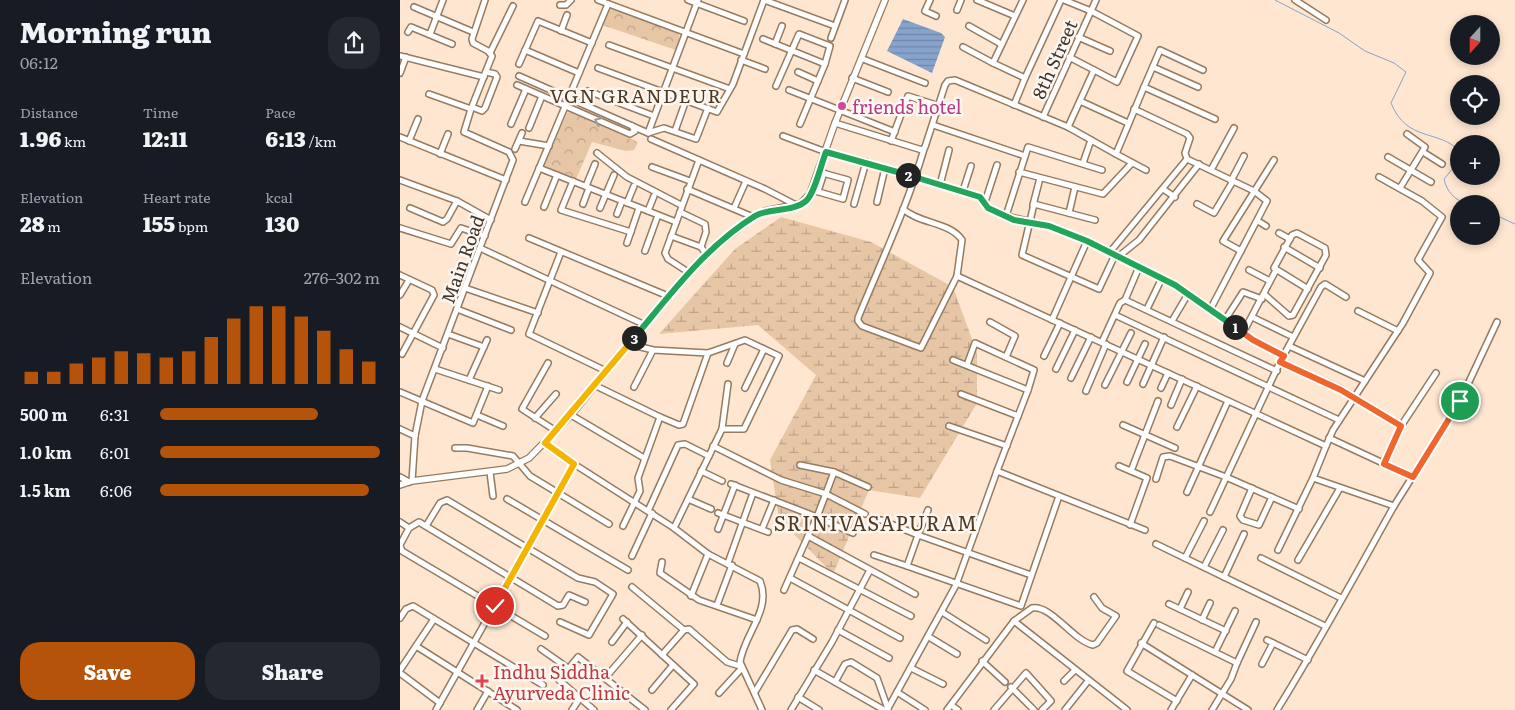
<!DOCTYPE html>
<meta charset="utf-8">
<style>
body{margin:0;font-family:Literata,serif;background:#242831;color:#f1f3f6;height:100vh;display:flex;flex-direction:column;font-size:19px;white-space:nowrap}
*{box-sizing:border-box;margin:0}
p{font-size:16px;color:#9ea1a6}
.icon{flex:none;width:28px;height:28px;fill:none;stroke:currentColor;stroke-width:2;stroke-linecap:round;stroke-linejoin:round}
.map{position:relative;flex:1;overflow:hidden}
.details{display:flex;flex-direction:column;background:#171b24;width:400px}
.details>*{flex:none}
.needle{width:32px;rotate:201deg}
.buttons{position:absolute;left:1050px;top:15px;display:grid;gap:10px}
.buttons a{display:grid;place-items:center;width:50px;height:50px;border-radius:50%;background:#171b24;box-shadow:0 2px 8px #0003;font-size:25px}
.pin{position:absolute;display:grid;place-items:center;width:42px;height:42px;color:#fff;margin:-21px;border:2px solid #fff;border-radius:50%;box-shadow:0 1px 5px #0007}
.km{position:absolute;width:25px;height:25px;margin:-12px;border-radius:50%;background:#222;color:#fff;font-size:14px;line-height:25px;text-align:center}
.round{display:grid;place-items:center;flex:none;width:52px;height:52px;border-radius:20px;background:#242831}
.overview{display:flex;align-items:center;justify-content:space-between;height:85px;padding:0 20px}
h1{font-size:28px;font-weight:800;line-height:38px}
.stats{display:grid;grid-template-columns:repeat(3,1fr);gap:8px;height:85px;padding:5px 20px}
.stats div{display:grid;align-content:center}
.stats b{font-size:21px;font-weight:800}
.stats small{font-size:14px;font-weight:400}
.stats p{font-size:14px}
.chart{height:140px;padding:10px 20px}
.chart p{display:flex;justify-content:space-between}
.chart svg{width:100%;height:90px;margin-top:5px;stroke:#b45309;stroke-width:6}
.action{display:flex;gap:10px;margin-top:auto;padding:10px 20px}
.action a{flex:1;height:58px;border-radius:20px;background:#b45309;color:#fff;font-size:20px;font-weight:800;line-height:58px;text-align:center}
.action a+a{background:#242831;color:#f1f3f6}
ul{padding:0 20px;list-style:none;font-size:16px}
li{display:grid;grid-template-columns:80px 60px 1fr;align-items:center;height:38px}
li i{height:12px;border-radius:6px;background:#b45309}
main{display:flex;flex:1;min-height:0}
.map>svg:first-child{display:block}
</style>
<main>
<section class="details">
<div class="overview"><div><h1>Morning run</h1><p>06:12</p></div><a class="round"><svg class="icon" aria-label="share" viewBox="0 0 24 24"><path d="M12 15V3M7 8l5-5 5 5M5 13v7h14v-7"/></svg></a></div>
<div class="stats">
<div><p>Distance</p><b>1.96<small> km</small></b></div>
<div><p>Time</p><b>12:11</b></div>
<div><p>Pace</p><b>6:13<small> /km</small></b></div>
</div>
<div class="stats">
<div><p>Elevation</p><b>28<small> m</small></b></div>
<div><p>Heart rate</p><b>155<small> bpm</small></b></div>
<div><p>kcal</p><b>130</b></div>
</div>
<div class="chart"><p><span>Elevation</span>276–302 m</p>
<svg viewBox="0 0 160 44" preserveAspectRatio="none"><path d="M5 44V38M15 44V38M25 44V34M35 44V31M45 44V28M55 44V29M65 44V31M75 44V28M85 44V21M95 44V12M105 44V6M115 44V6M125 44V11M135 44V18M145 44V27M155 44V33"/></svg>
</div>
<ul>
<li><b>500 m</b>6:31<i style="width:72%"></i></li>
<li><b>1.0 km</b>6:01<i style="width:100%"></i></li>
<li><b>1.5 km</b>6:06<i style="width:95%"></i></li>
</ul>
<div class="action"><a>Save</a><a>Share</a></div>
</section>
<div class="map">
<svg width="1115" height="710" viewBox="0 0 1115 710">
<defs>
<pattern id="forest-crowns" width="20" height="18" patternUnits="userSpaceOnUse" patternTransform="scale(1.25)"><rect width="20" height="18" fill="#e7c6a6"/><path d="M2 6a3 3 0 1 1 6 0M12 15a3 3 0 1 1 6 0" fill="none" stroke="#bda287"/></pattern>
<pattern id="wetland-marsh" width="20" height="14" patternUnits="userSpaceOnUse" patternTransform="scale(1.25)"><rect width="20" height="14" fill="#e7c6a6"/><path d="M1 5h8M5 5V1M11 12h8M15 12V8" fill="none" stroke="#bda287"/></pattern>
<pattern id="water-rules" width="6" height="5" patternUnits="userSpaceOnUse" patternTransform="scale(1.25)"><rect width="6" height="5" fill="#87a3cc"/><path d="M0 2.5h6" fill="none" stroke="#7086a6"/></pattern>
</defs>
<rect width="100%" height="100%" fill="#fee6d0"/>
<g fill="url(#forest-crowns)">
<path d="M212,9L278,33L280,38L276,50L202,25L209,10Z"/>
<path d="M169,112L238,142L234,150L226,151L192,142L176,179L146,167L145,164L167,113Z"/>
</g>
<path fill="url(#wetland-marsh)" d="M381,217L471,242L553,287L577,353V403L520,498L469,490L433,574L379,519L370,460L416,375L358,325L259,334L335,249Z"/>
<path fill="url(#water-rules)" d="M503,19L541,33L545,37L532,73L487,51Z"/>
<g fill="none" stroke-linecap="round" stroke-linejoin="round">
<g stroke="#87a3cc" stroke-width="1">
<path d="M875,0L939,33L965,51L994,63L1006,72L991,103C1007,143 1040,129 1059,151"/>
<path d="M1059,161L1044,179C1047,192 1054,199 1066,204"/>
<path d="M1091,213L1115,224"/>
</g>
<g stroke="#957b61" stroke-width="8">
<g id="minor">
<path d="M198,0L344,54"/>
<path d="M288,0L344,21"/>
<path d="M364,0L435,26"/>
<path d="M530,0L525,11L536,16"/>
<path d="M577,0L615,16"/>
<path d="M623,0L593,63L625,78L661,0"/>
<path d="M664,0L691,11L696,0"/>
<path d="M895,0L926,20"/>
<path d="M160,5H166L171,0"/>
<path d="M14,7L73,32"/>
<path d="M557,10L561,0"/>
<path d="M569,26L601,44"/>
<path d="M161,31L167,15"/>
<path d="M8,32L11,27L52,44"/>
<path d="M30,34L43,0"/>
<path d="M678,37L710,51"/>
<path d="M431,38L445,0"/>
<path d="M363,39L425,64"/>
<path d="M375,44L382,26"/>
<path d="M209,45L330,89"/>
<path d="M563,47L593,63"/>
<path d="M125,50L179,73"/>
<path d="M90,53L113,6"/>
<path d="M0,56L84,77"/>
<path d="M463,59L525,83"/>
<path d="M341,60L365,69"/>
<path d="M119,64L138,21L192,43"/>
<path d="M753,67L798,87"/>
<path d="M198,68L317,112L333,84L364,0"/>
<path d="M803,70L760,50L744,87L815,119"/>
<path d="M398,72L418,81"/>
<path d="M0,73L6,57"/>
<path d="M119,76L248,133L264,128L296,139L308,108"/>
<path d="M452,78L488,92"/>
<path d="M117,85L230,134L235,131L232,126"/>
<path d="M376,86L399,34L430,46L425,64L400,124"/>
<path d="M389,90L495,132"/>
<path d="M188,91L254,116"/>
<path d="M29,94L71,109"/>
<path d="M680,101L728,123"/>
<path d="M614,105L625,78"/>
<path d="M72,107L82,111L85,108L97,77L95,74L86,72"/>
<path d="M734,109L787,134L790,138L785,153L787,159L854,191L867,201L810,310"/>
<path d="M643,117L691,11L738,36L717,82L694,70"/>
<path d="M435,123L522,150L525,147L545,85L548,81L555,80L668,127L716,154L744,87"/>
<path d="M111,124L126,89"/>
<path d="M533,125L625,156"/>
<path d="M668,127L694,70L669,57"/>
<path d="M129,128L142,96"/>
<path d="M275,131L286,100"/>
<path d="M248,133L298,0"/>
<path d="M383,136L426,152L572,194L582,199L588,208L606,216L649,226L687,241L775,285L853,340L884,356"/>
<path d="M0,137L106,180"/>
<path d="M251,139L365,189L396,205"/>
<path d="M9,141L18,119"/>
<path d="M119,141L149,146"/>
<path d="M491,141L508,96L539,106"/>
<path d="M115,149L122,133"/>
<path d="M1023,152L1042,164"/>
<path d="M197,153L227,177L281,205"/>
<path d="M40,154L48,134"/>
<path d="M716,154L746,170"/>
<path d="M988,157L1031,182"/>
<path d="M683,163L691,140"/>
<path d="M252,167L290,181"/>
<path d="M139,168L276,222"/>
<path d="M811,170L834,128"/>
<path d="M619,172L703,194L732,163"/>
<path d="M0,180L57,201L91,220"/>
<path d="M173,181L161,210L231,232"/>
<path d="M831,181L844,156"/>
<path d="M540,185L549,150"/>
<path d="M186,186L195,164"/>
<path d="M1000,188L1025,147L1007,134"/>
<path d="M287,189L353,217"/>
<path d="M763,189L775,197"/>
<path d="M412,190L443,199L448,180L419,172"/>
<path d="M418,191L424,173"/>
<path d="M563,191L571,166"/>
<path d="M125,202L208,4"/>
<path d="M477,202L485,168"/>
<path d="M585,202L597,165"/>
<path d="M227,203L234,186"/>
<path d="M183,204L189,188"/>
<path d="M454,204L466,162"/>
<path d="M797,204L814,213L833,181"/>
<path d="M633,205L640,178"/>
<path d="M144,207L157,175"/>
<path d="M10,208L43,222L47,219L57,201"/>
<path d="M200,208L214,175"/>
<path d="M334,208L346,181"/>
<path d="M503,209C520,224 550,222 562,240L557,276L521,348L462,326L458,321V318C481,262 507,207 524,149"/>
<path d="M248,211L254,196"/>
<path d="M280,212L305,224L306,232L301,247L306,254"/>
<path d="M669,213L675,187"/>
<path d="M217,214L222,201"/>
<path d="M606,216L628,147L702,170"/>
<path d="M695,220L634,204L622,255L699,289L715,255"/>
<path d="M858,221L866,226"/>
<path d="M0,228L51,244L61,228L85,236"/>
<path d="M879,233L890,239"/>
<path d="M271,236L301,247"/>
<path d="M129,238L268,296"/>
<path d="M227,243L239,208"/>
<path d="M884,247L920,268"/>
<path d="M80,248L245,325"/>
<path d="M245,251L258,215"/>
<path d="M841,251L823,241L874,160"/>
<path d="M161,252L129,334L206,371"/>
<path d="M710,252L787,159"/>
<path d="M719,256L739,240L799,164"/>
<path d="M849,270L870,281"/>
<path d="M288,272L268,259L265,253L299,160"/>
<path d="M0,275L32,290L34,295L2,354"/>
<path d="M557,276L926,446L913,478L994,506C956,574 918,644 877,710"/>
<path d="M65,288L138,313"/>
<path d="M864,294L889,316L893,315L926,255L925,248L897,233L892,235L874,268L908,289"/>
<path d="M0,295L9,280"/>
<path d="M725,300L739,267"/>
<path d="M57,309L111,330"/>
<path d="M747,309L762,278"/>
<path d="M958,311L998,331"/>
<path d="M715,315L939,420"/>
<path d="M852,317L893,337"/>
<path d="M652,320L687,241"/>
<path d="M825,320L843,292L862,299"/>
<path d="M772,321L788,294"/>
<path d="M590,322L615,336L606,357"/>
<path d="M0,327L43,348"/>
<path d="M843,333L876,270"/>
<path d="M48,334L84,347"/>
<path d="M702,342L720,303L725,300L877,371"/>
<path d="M229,344L253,350L308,353L345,340L379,356L344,429H322"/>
<path d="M889,346L965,381"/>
<path d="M644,356L660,323"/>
<path d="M553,360L628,390L597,471"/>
<path d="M880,362L941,389L1001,426"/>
<path d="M148,363L122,409L156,431"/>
<path d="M327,363L335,344"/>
<path d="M567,365L575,343L634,370L628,390"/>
<path d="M35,369L99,390"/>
<path d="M656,369L675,330"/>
<path d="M671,378L691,337"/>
<path d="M69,380L87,340"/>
<path d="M727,382L745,344"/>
<path d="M743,384L764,337"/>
<path d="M194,385L260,417L238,478L240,491L223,526"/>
<path d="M705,385L731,333"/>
<path d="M234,387L253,350"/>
<path d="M345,388L364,349"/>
<path d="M761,388L768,373"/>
<path d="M686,391L706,344"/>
<path d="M0,392L73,423L88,386"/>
<path d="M561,394L618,416"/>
<path d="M771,405L782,379"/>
<path d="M77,415L103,426"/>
<path d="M171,415L244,458"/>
<path d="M260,417L279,425L283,424L308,353"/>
<path d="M135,418L156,394"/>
<path d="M723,425L775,448"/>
<path d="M549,426L607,446"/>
<path d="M777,427L797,386"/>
<path d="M0,429L15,436"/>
<path d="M929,438L1013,477"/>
<path d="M145,443L174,464L274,528L308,554L360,581C372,610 344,634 340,662L362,710"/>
<path d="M313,446L381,480L426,494L465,514"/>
<path d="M926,446L933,430L1003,323L1030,273L1018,260L1042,217L1022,201L979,177"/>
<path d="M55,448H67L113,456L130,476L209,524"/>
<path d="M983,464L1001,426L1036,373"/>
<path d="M400,465L434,472L417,517L453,533"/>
<path d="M719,466L747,478L730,525"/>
<path d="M301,471L322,481"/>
<path d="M731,471L758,401"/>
<path d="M90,472L93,496"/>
<path d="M434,472L468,487"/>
<path d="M0,477L9,482"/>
<path d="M756,479L763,457L770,456L826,477L899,509"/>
<path d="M12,481L15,436L22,401L113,160L109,152L64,132L71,109L92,56L88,51L73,43L72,39L85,0"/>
<path d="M331,484L417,517L408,536L515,594"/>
<path d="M852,488L840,516L843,520L859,525L872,497"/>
<path d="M787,492L828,401"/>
<path d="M107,499L228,570"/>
<path d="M288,499L311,509"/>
<path d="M994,506L1060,401L1097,322"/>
<path d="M248,511L278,445L285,444L309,456"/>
<path d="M810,512L880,362L921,287L925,284L946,297"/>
<path d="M318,513L368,532"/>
<path d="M481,520L518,535L528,510"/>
<path d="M0,522L9,528"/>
<path d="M26,526L40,503L47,500L178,578L195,582L213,594L189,635L160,622"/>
<path d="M274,528L322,429L328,384"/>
<path d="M318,529L335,485"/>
<path d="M362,529L374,500"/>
<path d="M756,544L925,626"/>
<path d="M0,545L9,528L19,522L158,606L163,605L169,595L185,602"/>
<path d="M0,546L2,551L145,636"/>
<path d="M878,550L913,478"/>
<path d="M474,555L507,566"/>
<path d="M232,556L252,513"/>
<path d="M399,558L511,616"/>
<path d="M785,558L804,521"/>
<path d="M861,558L941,598"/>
<path d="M898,560L940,488"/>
<path d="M262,562L260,573L299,600L357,620"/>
<path d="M328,563L353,493"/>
<path d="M804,567L823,530"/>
<path d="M631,575L518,535L507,566L621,606L659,496"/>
<path d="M824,577L844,534"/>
<path d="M390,578L500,638"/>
<path d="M232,587L284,630"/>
<path d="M384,590L408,536"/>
<path d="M291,596L308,554"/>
<path d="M769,604L826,631"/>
<path d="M317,605L332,565"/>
<path d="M780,609L788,592"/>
<path d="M542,612L586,640"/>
<path d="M0,618L6,609L13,606L143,685"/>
<path d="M223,619L294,684L271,710"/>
<path d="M802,620L810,603"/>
<path d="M614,621L727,710"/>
<path d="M754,623L727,671L777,701"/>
<path d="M759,625L837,663L831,679L812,710"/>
<path d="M438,630L489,658"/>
<path d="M529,637L557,654"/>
<path d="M867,640L908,660"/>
<path d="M212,642L227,622"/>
<path d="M741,643L848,710"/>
<path d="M16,646L117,710"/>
<path d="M141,649L168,668"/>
<path d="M815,652L835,611"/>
<path d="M262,655L284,630L289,629L327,662L340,666"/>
<path d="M582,661L605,682"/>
<path d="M837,663L856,622"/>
<path d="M862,664L873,643"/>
<path d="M511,668L543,684"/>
<path d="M0,670L34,619"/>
<path d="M414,670L484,710"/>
<path d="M0,673L40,703"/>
<path d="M206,677L242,635"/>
<path d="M664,681L675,670"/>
<path d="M435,682L445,664L451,662L477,678L488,709"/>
<path d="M611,687L634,710"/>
<path d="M252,690L273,665"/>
<path d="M355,692L392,630L397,629L413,639"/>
<path d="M497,692L556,585L597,471L745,530"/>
<path d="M319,693L341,669"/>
<path d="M398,697L419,710"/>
<path d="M551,705L558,710"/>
<path d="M36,710L174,464"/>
<path d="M77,710L88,691"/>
<path d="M172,710L180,698"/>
<path d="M194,710L159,680L178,657L245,710"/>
<path d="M391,710L432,642L470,570"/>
<path d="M487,710L497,692L525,710"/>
<path d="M547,710L614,621L632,608C652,605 672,640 693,645L697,643L716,616L702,608L694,597"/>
<path d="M594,710L626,673L651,701L642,710"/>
<path d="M665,710L688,681"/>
<path d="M771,710L792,675"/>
</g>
</g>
<g stroke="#957b61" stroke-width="8">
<path id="tertiary" d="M0,485L12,481L107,469L129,458L171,415L268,296L306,254L353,217L365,211L400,204L410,194L435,123L485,0"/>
</g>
<use href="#minor" stroke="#fff" stroke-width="5"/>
<use href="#tertiary" stroke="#fff" stroke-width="5.5"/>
</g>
<defs><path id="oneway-chevron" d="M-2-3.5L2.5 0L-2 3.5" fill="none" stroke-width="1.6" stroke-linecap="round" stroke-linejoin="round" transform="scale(1.25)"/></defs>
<use stroke="#a09a95" href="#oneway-chevron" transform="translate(198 121) rotate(-156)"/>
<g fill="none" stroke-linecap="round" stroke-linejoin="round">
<g stroke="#fff" stroke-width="10">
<path id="split-1" d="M835,327L853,340L884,356L880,362L941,390L1001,426L984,464L1013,477L1060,401"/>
</g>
<g stroke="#fff" stroke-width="10">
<path id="split-2" d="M508,175L580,197L588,208L614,220L649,226L687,241L775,285L835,327"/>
</g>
<g stroke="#fff" stroke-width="10">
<path id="split-3" d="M234,338C271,294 305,247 355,216C370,207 392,213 406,201C415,193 421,164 426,152L508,175"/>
</g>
<g stroke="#fff" stroke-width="10">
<path id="split-4" d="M95,606L174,464L145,443L234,338"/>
</g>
<use href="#split-1" stroke="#f0652b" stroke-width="6"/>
<use href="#split-2" stroke="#22a559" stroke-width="6"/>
<use href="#split-3" stroke="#22a559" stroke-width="6"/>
<use href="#split-4" stroke="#f5b400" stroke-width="6"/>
</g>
<circle fill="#d1479c" stroke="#fdf7f1" stroke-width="2" cx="442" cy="106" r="5"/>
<path fill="#e0444e" stroke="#fdf7f1" stroke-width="2" d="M79.5 673.5h5v5h5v5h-5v5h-5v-5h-5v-5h5z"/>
<g text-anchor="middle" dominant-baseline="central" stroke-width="5" stroke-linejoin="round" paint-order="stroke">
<g font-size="18" fill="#41362b" stroke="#fdf7f1">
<text transform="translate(654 59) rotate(-66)">8th Street</text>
<text transform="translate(62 259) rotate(-70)">Main Road</text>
</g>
<g font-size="18" fill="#b23c85" stroke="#fdf7f1" text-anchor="start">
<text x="452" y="106">friends hotel</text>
</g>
<g font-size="18" fill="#be3a42" stroke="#fdf7f1" text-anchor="start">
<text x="93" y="671">Indhu Siddha<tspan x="93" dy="21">Ayurveda Clinic</tspan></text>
</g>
<g font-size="19" letter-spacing="1" fill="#503921" stroke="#fdf7f1">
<text x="236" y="95">VGN GRANDEUR</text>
</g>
<g font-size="20" letter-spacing="1" fill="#503921" stroke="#fdf7f1">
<text x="476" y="522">SRINIVASAPURAM</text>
</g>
</g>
</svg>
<div class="buttons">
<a><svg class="needle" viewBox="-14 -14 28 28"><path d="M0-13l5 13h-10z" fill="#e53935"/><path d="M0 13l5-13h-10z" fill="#9ea1a6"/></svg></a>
<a><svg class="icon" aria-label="locate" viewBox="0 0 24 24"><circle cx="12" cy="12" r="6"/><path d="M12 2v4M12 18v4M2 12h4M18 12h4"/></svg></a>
<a>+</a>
<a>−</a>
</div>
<div class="pin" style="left:1060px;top:401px;background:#1e9e55"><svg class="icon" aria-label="arrive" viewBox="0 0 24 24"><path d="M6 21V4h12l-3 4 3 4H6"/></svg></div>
<div class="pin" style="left:95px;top:606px;background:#d93025"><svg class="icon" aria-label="check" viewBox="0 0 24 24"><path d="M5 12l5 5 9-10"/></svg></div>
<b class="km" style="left:835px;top:327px">1</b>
<b class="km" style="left:508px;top:175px">2</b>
<b class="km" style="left:234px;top:338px">3</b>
</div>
</main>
